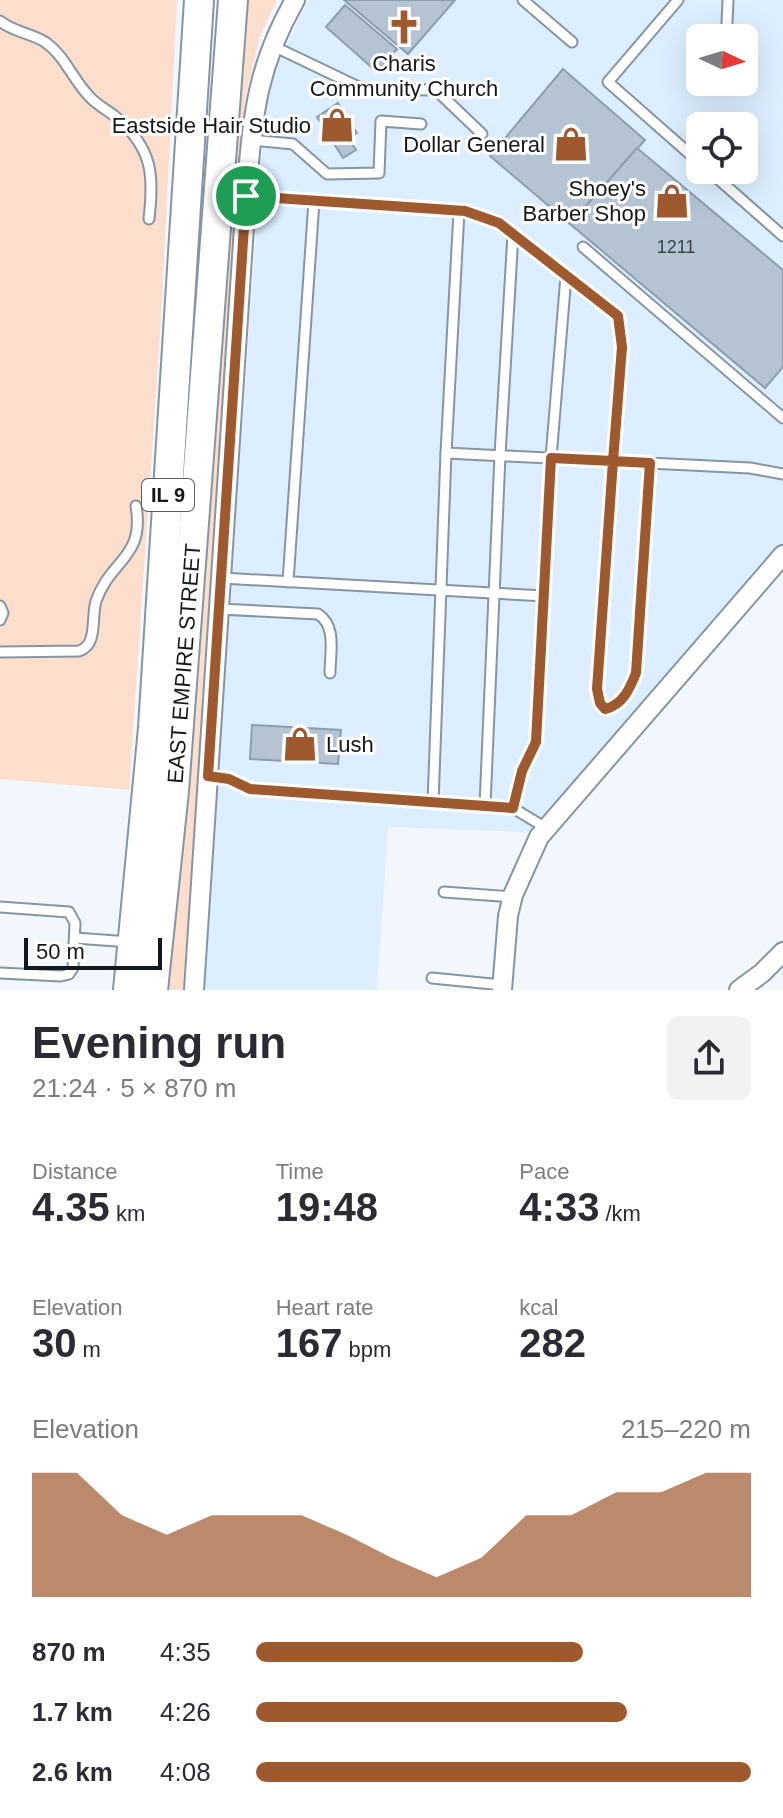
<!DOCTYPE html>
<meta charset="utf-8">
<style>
body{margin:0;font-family:Arial,sans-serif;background:#f2f2f3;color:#2b2b33;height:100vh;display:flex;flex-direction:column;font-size:30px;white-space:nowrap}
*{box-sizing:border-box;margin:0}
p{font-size:26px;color:#7c7c81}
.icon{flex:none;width:44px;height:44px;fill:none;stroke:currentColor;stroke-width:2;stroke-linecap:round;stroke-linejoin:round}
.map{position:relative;height:990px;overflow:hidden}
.drawer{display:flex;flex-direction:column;background:#fff;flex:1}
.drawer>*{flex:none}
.needle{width:52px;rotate:94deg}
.fabs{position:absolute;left:686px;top:24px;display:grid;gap:16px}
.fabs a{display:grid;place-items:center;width:72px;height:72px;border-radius:12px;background:#fff;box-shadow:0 8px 32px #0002;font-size:40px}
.scale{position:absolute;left:24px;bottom:20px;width:138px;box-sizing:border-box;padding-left:8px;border:4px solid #13181d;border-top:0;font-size:22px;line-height:28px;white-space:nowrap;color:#13181d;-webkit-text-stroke:6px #fff;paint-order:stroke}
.pin{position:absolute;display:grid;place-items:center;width:68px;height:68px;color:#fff;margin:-34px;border:4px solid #fff;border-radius:50%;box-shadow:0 2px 8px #0007}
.round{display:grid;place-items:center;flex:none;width:84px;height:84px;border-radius:12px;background:#f2f2f3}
.head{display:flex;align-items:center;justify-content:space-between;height:136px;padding:0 32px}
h1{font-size:44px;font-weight:600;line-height:60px}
.metrics{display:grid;grid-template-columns:repeat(3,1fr);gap:12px;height:136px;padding:8px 32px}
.metrics div{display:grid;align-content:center}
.metrics b{font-size:40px;font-weight:600}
.metrics small{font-size:22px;font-weight:400}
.metrics p{font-size:22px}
.chart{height:224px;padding:16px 32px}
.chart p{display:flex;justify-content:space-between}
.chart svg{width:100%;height:144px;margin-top:8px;fill:#9f592e;opacity:.7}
ul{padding:0 32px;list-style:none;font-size:26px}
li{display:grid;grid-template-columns:128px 96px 1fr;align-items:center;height:60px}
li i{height:20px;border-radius:10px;background:#9f592e}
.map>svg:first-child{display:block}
</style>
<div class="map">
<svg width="783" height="990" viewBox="0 0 783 990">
<rect width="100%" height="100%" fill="#f1f7fd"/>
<path fill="#dceeff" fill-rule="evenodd" d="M308,0H783V570L555,833L388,827L377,990H203L261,162L267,107L275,70ZM700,38H744V82H700ZM700,126H744V170H700Z"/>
<g fill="#fcdecd">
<path d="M0,0H177L161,319L129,790L0,779Z"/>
<path d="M244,0H277L260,36L245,98L183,990H165Z"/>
</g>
<g fill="#b5c4d3" stroke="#8e9dab" stroke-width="2">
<path d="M344,0H455L408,54Z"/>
<path d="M345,5L397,49L377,72L326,27Z"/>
<path d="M563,69L645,140L570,224L490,156Z"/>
<path d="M338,103L357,133L349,139L356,150L343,158L317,117Z"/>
<path d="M637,148L783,270V367L765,388L570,224Z"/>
<path d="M252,725L341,730L338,764L250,759Z"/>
</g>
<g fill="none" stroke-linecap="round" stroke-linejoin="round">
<g stroke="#8695a3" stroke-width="13">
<g id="service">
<path d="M523,0L572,42"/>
<path d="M678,0L608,82L700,163"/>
<path d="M0,21C13,32 31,33 45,42C65,56 72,78 88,95C96,105 108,110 117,118C153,149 154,176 149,219"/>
<path d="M727,23L728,0"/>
<path d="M271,45L363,89L436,90L482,134"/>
<path d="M251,140L293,144L327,174L379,173L381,121L421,124"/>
<path d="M708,170L783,236"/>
<path d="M246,196L465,211L499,223L618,316L622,347L597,689L600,703L605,709C623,705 630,688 636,673L650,463"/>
<path d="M583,247L783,418"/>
<path d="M446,453L750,468L783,474"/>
<path d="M221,578L544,596"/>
<path d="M288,582L314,201"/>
<path d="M0,606L3,613L0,620"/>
<path d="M219,609L318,614C337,626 330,653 330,673"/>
<path d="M0,652L79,651C98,645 91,618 96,601C110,560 145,558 136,506"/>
<path d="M208,776L229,779L250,789L513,808L546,828"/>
<path d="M433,803L446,453L459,211"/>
<path d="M485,806L500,455L513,234"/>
<path d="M513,808L522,771L536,742L551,458L566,276"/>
<path d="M444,892L513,897"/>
<path d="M0,907L69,912L75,923L73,968L69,974L61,976L0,973"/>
<path d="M75,938L130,942"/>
<path d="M432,978L502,985"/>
</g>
</g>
<g stroke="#8695a3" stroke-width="22">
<g id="minor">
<path d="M194,990L246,196C253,118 255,70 295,0"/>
<path d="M502,990L508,916L513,895L539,837L783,555"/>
<path d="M739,990L762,973L783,952"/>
</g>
</g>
<g stroke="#8695a3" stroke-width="32">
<g id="primary">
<path d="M128,990L153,728L199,0"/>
<path id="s1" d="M153,990L174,791L233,0"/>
</g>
</g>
<use href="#service" stroke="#fff" stroke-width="9"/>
<use href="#minor" stroke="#fff" stroke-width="18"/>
<use href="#primary" stroke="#fff" stroke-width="28"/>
</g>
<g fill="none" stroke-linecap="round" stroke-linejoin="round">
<g stroke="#fff" stroke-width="16">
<path id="route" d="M246,196L208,776L229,779L250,789L513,808L522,771L536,742L551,458L613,461L597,689L600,703L605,709C623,705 630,688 636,673L650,463L613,461L622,347L618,316L499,223L465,211L246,196"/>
</g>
<use href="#route" stroke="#9f592e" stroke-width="10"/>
</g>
<defs>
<g id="church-bare" transform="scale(2.76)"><path d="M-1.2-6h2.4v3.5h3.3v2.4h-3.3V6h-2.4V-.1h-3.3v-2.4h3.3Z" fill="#9f592e" stroke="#fff" stroke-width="2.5" paint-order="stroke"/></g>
<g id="shop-bare" transform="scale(2.76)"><path d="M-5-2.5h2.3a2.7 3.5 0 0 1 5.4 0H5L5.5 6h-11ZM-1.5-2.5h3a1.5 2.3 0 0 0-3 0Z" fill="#9f592e" stroke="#fff" stroke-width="2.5" paint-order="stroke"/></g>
</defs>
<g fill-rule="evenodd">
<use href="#church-bare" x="404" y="27"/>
<use href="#shop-bare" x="337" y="125"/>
<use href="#shop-bare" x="571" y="144"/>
<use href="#shop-bare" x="672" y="201"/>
<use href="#shop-bare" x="300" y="744"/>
</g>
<g text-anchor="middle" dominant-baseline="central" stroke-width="6" stroke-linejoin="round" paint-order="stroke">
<g font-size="18" fill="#3c434a">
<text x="676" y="247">1211</text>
</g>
<rect fill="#fff" stroke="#5a5d61" stroke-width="2" x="142" y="479" width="52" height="32" rx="6"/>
<g font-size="20" font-weight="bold" fill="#13181d">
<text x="168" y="495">IL 9</text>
</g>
<g font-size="22" fill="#13181d" stroke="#fff" text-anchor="end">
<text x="404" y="63" text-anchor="middle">Charis<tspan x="404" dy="25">Community Church</tspan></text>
<text x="311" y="125">Eastside Hair Studio</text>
<text x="545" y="144">Dollar General</text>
<text x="646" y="188">Shoey's<tspan x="646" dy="25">Barber Shop</tspan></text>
<text x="326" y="744" text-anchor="start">Lush</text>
</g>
<g font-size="22" fill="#13181d" stroke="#fff">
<text stroke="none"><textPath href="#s1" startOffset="328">EAST EMPIRE STREET</textPath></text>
</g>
</g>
</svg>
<div class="fabs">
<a><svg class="needle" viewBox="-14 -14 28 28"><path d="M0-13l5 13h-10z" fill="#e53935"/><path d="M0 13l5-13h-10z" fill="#7c7c81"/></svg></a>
<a><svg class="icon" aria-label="locate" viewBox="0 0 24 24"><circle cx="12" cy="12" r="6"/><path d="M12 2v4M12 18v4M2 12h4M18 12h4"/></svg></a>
</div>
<div class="scale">50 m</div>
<div class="pin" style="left:246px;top:196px;background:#1e9e55"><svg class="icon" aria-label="arrive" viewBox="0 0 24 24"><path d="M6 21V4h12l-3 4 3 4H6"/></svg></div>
</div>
<section class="drawer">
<div class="head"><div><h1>Evening run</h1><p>21:24 · 5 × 870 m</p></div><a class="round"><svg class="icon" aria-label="share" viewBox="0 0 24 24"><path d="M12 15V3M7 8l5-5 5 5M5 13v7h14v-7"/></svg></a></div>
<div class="metrics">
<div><p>Distance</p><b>4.35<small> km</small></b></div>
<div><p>Time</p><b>19:48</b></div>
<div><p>Pace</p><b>4:33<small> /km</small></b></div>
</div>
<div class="metrics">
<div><p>Elevation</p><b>30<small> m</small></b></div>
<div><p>Heart rate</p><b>167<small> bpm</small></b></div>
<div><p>kcal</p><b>282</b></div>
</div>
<div class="chart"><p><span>Elevation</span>215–220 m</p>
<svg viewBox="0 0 160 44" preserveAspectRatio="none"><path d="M0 44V6L10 6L20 19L30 25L40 19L50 19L60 19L70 25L80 32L90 38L100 32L110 19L120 19L130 12L140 12L150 6L160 6V44z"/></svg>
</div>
<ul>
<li><b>870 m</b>4:35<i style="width:66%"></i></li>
<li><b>1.7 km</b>4:26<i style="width:75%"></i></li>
<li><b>2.6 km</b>4:08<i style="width:100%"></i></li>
</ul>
</section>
